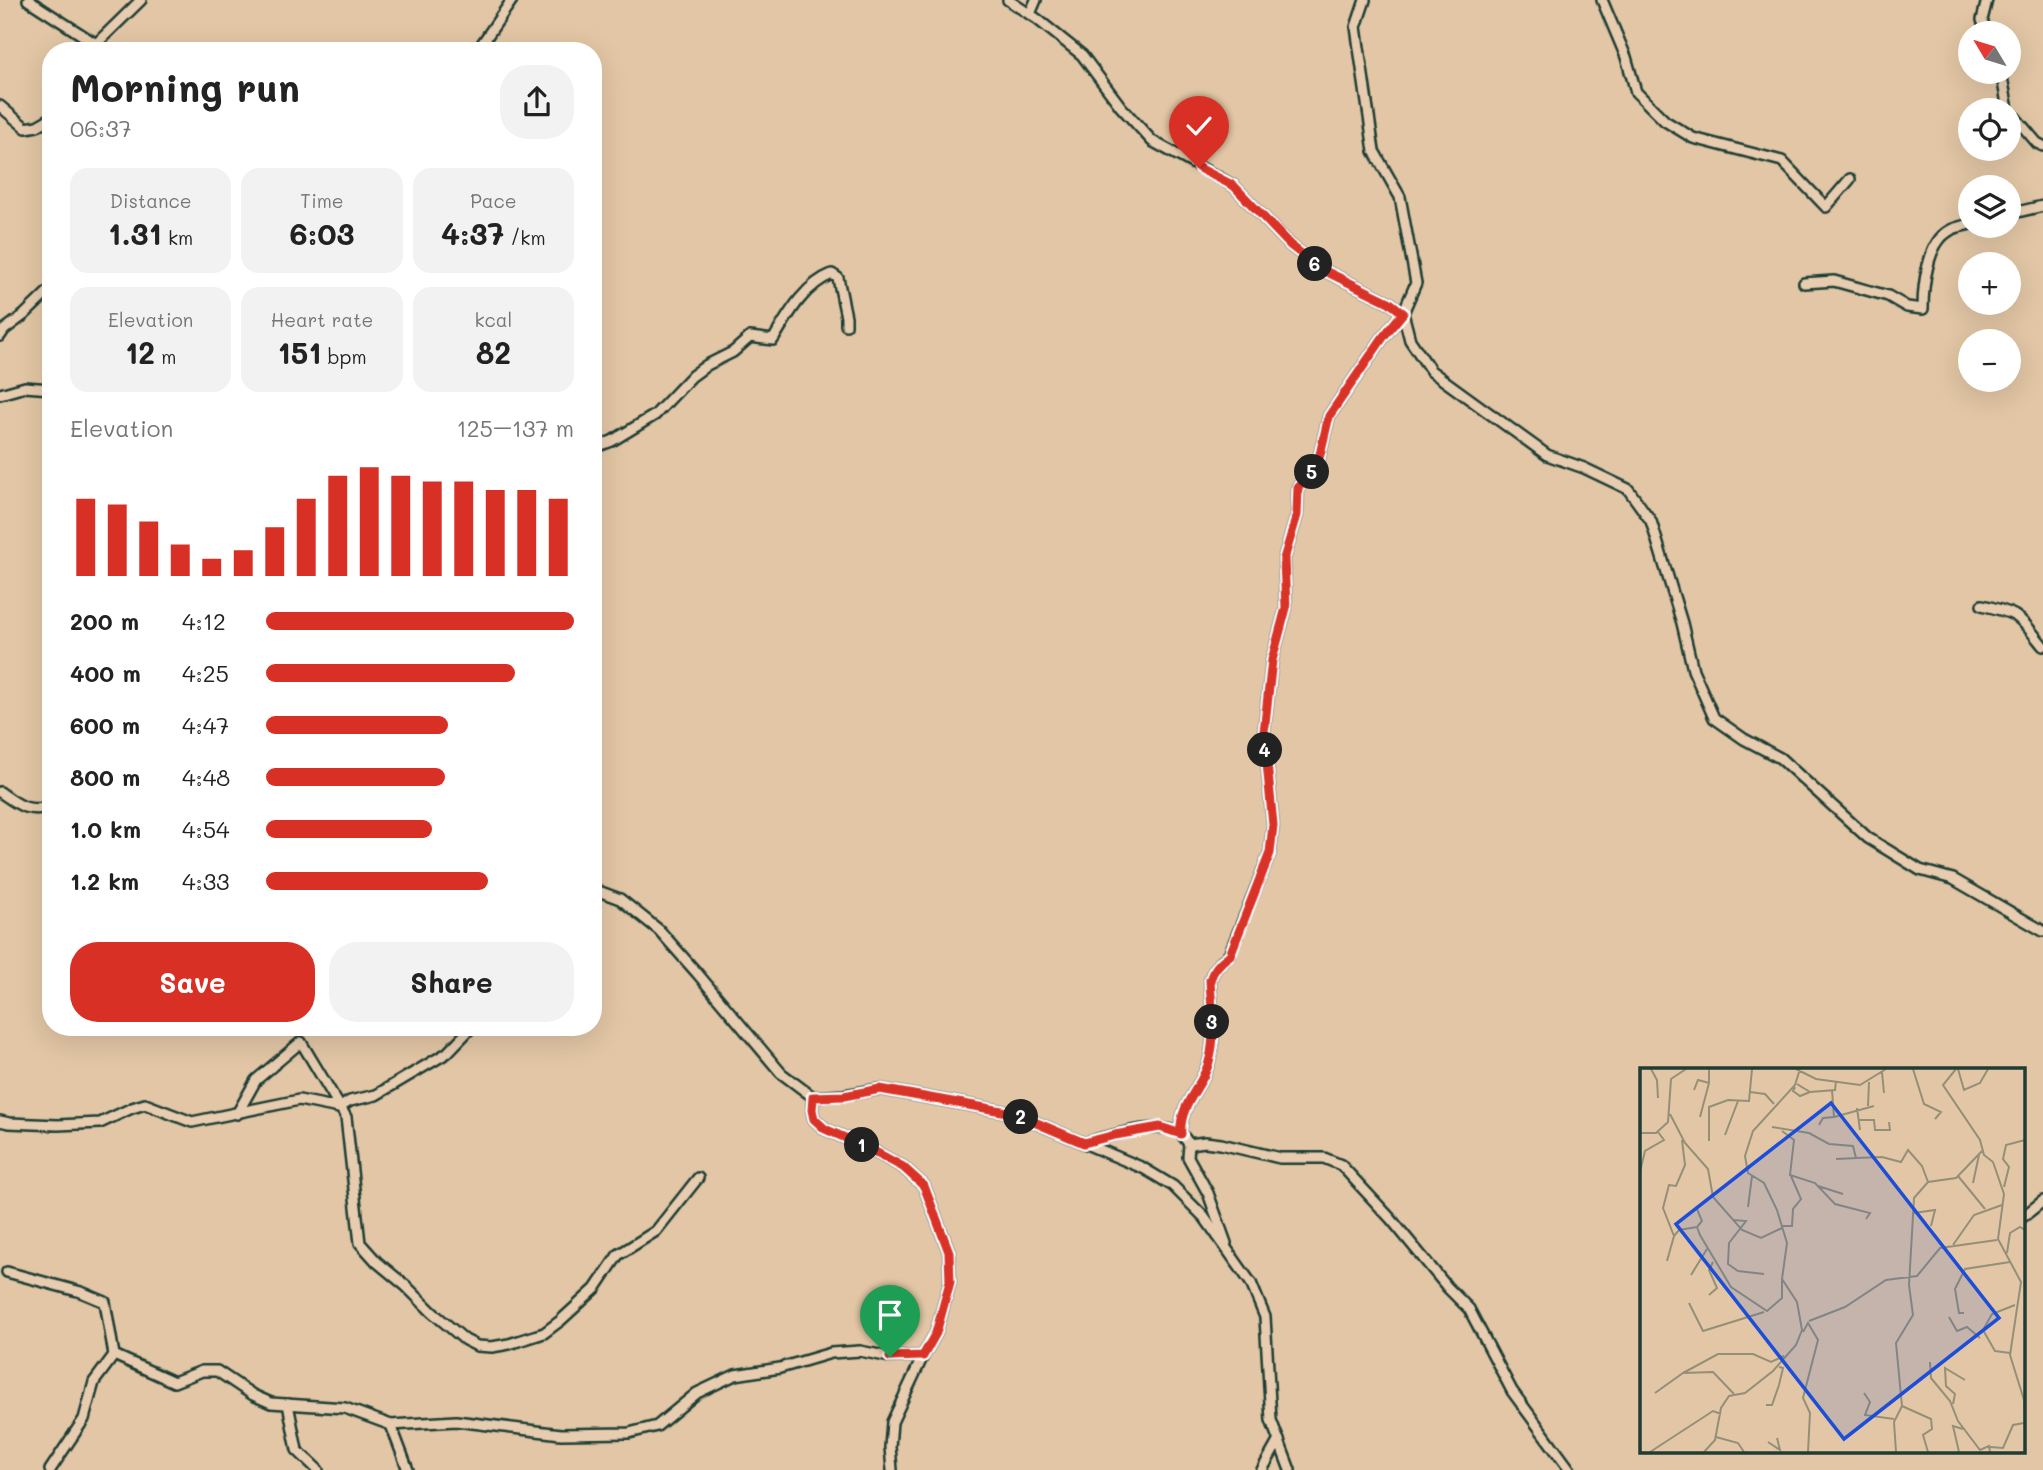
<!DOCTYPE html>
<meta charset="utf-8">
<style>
body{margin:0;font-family:Mali,sans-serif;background:#f2f2f2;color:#222;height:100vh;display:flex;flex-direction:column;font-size:26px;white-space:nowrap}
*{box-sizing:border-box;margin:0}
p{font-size:23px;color:#767676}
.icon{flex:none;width:38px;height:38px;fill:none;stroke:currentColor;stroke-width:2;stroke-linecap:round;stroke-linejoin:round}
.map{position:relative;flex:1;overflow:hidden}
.drawer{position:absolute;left:42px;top:42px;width:560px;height:994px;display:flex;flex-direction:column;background:#fff;border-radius:28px;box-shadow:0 7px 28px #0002}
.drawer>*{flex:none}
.needle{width:46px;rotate:308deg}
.fabs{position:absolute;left:1958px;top:21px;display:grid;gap:14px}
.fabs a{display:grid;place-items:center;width:63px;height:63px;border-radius:50%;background:#fff;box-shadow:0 7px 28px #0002;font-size:35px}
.pin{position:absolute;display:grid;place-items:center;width:60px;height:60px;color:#fff;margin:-72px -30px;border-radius:50% 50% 50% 0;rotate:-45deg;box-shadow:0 0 7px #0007}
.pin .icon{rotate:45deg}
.km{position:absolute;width:35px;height:35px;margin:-18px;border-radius:50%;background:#222;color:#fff;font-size:19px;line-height:35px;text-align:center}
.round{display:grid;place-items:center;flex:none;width:74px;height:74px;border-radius:28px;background:#f2f2f2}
.headline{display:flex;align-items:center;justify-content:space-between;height:119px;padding:0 28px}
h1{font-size:38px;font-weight:800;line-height:52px}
.metrics{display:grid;grid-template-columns:repeat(3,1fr);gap:10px;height:119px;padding:7px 28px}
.metrics div{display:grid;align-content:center;border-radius:18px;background:#f2f2f2;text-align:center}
.metrics b{font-size:30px;font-weight:800}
.metrics small{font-size:19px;font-weight:400}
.metrics p{font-size:19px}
.chart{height:196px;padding:14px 28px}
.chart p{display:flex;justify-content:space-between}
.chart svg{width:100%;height:126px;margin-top:7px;stroke:#d93025;stroke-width:6}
.primary-button{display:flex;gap:14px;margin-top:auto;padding:14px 28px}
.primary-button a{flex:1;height:80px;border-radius:28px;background:#d93025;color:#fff;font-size:28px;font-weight:800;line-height:80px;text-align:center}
.primary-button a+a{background:#f2f2f2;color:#222}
ul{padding:0 28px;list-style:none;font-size:23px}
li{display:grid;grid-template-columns:112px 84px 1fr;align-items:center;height:52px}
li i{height:18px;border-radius:9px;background:#d93025}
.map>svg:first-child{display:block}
</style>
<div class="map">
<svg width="2043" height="1470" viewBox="0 0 2043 1470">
<rect width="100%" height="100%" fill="#e2c6a5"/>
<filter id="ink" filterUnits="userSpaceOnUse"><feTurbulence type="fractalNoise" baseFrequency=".0143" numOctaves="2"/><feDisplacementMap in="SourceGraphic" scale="14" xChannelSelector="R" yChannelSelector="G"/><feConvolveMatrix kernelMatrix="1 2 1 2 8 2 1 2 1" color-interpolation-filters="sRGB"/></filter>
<g filter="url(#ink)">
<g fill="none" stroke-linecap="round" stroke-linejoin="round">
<g stroke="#1f3d34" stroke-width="14">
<g id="minor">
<path d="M28,0L96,44V51"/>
<path d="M1008,0L1037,19L1082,55L1121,107L1152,141L1234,186L1290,245L1321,269L1389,302L1403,313L1410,340L1431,371L1547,455L1584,468L1628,489L1651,521L1682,623L1693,670L1714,718L1744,739L1780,758L1868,838L1920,870L1953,879L2043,931"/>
<path d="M1602,0L1626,57L1636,92L1665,121L1693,138L1782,161L1826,207L1850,179"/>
<path d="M1030,14L1036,0"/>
<path d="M1987,33L1982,20L1987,0"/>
<path d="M96,44L141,0"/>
<path d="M477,51L512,0"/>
<path d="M2001,72L2008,109L2037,143L2043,146"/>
<path d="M0,106L26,128L37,126L51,118"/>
<path d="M2009,214L2043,206"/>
<path d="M1804,283L1834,281L1888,296L1907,307L1923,309C1923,287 1927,243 1949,231C1955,227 1964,226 1970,224"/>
<path d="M0,336L4,330L24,315L51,289"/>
<path d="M0,394L25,387L51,389"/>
<path d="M593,448L612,441L655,415L692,376L707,365L733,352L750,337L773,340C788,315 804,285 832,274L838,278L846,317V325"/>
<path d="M1982,605C2020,614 2019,616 2043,646"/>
<path d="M0,792C20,806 26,812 51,807"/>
<path d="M593,889L620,899L659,930L697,973L781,1073L813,1097L844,1095L880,1089L1013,1113L1143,1168L1173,1186L1204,1217L1251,1283L1265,1317L1271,1420L1290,1470"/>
<path d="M237,1114L256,1080L301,1042L346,1117L360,1243L377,1262L406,1286L432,1312L465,1340L477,1346L492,1347L509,1344L544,1333L560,1321L595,1289L618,1255L656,1231L698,1178"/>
<path d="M0,1121L9,1123L58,1125L100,1123L132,1108L145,1104L192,1122L299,1100L339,1108L350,1101L376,1095L447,1053L472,1027"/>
<path d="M1181,1134C1178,1104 1205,1085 1210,1058C1216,1033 1211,1005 1210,980C1213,969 1220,962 1229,955L1270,853L1273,825L1264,732L1272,660L1286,608L1284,559L1297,515L1298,487L1317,467L1329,416L1384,336L1403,313L1416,283L1400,197L1374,151L1356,27L1365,0"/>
<path d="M1084,1143C1107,1137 1163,1118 1182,1135C1185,1138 1187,1141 1189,1144"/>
<path d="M2024,1216L2043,1201"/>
<path d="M1226,1243L1208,1193L1188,1157L1189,1144L1205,1142L1221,1144L1280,1158H1324L1341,1165L1391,1219L1448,1288L1469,1309L1512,1391L1570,1470"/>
<path d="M7,1272L81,1292L105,1302L114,1355L94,1382L84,1419L50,1470"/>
<path d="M114,1355L174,1382L202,1371H217L253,1395L271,1403L345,1408L391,1425L456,1421L561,1434L629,1433L657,1426L697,1393L735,1375L780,1368L831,1353L860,1351L890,1357L923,1356L936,1333L950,1282L949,1252L924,1186L903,1167L866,1147L825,1129L814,1119L812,1110L813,1097"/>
<path d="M288,1404L297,1450L318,1470"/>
<path d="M391,1425L408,1470"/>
<path d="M892,1470L890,1447L892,1422L923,1356"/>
<path d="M1262,1470L1279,1440"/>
</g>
</g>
<use href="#minor" stroke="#e8ccaf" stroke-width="9"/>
</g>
</g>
<g fill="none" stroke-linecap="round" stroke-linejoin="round" filter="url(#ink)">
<g stroke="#fff" stroke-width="14">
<path id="route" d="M890,1357L923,1356L936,1333L950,1282L949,1252L924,1186L903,1167L866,1147L825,1129L814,1119L812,1110L813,1097L844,1096L880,1089L1013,1113L1084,1143L1115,1135L1160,1127L1181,1134C1178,1104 1205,1085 1210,1058C1216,1033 1211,1005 1210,980C1213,969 1220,962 1230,955L1270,853L1273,825L1264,732L1272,660L1286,608L1284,559L1297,515L1298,487L1317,467L1329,416L1384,336L1403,313L1389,302L1321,269L1290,245L1234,186L1199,168"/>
</g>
<use href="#route" stroke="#d93025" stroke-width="9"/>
</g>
<g transform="translate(1640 1068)">
<rect width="385" height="385" fill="#e2c6a5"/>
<path fill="none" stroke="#948f78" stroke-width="2" d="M11,1L17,12L18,30M156,1L176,11L220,17L246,1M273,1L284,36L301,44L295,51M316,1L303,17L340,72L344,87L353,94L364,126L358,171L381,214L370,287L384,332L385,369M318,1L324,22L340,15L348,1M242,4L244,25M157,16L170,24L195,22L196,13M155,19L153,23L160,28L170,24M54,22L58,12L69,15V1M110,24L125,26L134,36M228,38L229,14M217,40L220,62M30,46L45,75L68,101L73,129L102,162L121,170L142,160M60,49L69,15M194,49L234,38M218,52H234L235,62H250L249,54M179,57L183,50L194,49L192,22M132,59L169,65L189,76L213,78L216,90L242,89L261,94L268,82L282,98L288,114M142,63L154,72L150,107L175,115L195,136L230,145L226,151M0,65H16L28,54L31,11L46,1M85,67L98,33M69,73V39L88,32L109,33L112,1M196,91L218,90M0,104L5,83L24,72L18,64M318,108L345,141M333,115L339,87M178,118L203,126M364,119L369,99L363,91L366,77L385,72M108,139L112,108M57,141L62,153L57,159L60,167L91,219L127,243L142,230V211M274,145L295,142L291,158M93,152L106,153L89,175L88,196L98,203L124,206M141,158H152L153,141L161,131L151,108M34,168L39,162L57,159M313,177L334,147L362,137M367,185L370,165L380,159L385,162M27,193L34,168L23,140L29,117L36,118L45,97L42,72M51,207L67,181M69,227L77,220L69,202L73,194M49,235L63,263L124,244M324,245H319L315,221L325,201L370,194M309,249L317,263L327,259L340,270M169,253L205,239L246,212L277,208L300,180L357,172M163,264L168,255L178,272L163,330L170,345L168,384M370,285L355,283L343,262L352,246L375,237M290,294L291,310L310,333L318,353L340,382L349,378L350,384M43,305L78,286H113L131,294L144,288M15,325L43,305L73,304L94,326M224,325L230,334L225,347L254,351M313,336L315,326L306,318L305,300L325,312M126,337H132L139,317L143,300L139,299M262,338L291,351L292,361L283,367L288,384M76,369L98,375L104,384M128,374L140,382L137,370M350,379L363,380L373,357L384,355M10,384L73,343L81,346M64,384L75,372L81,340L89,328L105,325L133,303L156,277L162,262L157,234L142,211L147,175L137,142L124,115L108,105L105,88L113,63L155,17L160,1M256,384L254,354L262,338L256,275L273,247L269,217L274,130L288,114L316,110L342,83M319,384L313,358L323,361"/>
<path fill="#1d4ed8" fill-opacity="0.15" stroke="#1d4ed8" stroke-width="3.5" d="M191,35L359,250L204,371L36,156Z"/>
<rect width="385" height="385" fill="none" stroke="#1f3d34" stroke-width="3.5"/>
</g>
</svg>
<div class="fabs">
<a><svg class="needle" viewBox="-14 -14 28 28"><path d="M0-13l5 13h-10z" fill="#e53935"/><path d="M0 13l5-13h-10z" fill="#767676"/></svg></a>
<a><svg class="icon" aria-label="locate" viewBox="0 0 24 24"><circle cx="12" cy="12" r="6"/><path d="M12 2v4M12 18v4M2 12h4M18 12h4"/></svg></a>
<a><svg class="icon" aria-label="layers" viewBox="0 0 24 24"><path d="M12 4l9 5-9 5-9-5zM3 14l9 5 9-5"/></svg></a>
<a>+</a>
<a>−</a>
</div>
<div class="pin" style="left:890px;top:1357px;background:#1e9e55"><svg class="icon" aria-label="arrive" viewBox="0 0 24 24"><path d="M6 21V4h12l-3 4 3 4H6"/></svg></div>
<div class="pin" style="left:1199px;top:168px;background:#d93025"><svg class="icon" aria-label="check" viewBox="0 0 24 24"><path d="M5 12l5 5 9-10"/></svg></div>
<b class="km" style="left:862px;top:1145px">1</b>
<b class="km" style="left:1021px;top:1117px">2</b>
<b class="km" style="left:1212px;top:1022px">3</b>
<b class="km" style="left:1265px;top:750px">4</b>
<b class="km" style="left:1312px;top:472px">5</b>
<b class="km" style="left:1315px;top:264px">6</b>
<section class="drawer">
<div class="headline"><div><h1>Morning run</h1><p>06:37</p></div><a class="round"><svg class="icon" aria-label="share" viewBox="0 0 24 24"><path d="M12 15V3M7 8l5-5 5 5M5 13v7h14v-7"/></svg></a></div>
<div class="metrics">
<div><p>Distance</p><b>1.31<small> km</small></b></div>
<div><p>Time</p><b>6:03</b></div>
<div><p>Pace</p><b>4:37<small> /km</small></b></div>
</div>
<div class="metrics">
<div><p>Elevation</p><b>12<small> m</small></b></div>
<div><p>Heart rate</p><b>151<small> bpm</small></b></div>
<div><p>kcal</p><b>82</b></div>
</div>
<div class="chart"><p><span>Elevation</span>125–137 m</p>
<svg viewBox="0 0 160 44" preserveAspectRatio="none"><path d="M5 44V17M15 44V19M25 44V25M35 44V33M45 44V38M55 44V35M65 44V27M75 44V17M85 44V9M95 44V6M105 44V9M115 44V11M125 44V11M135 44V14M145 44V14M155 44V17"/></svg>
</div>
<ul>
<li><b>200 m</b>4:12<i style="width:100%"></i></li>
<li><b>400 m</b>4:25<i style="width:81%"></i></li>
<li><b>600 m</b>4:47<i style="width:59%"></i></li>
<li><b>800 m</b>4:48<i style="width:58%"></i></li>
<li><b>1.0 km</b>4:54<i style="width:54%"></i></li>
<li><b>1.2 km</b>4:33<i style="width:72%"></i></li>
</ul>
<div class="primary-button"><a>Save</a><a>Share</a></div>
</section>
</div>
